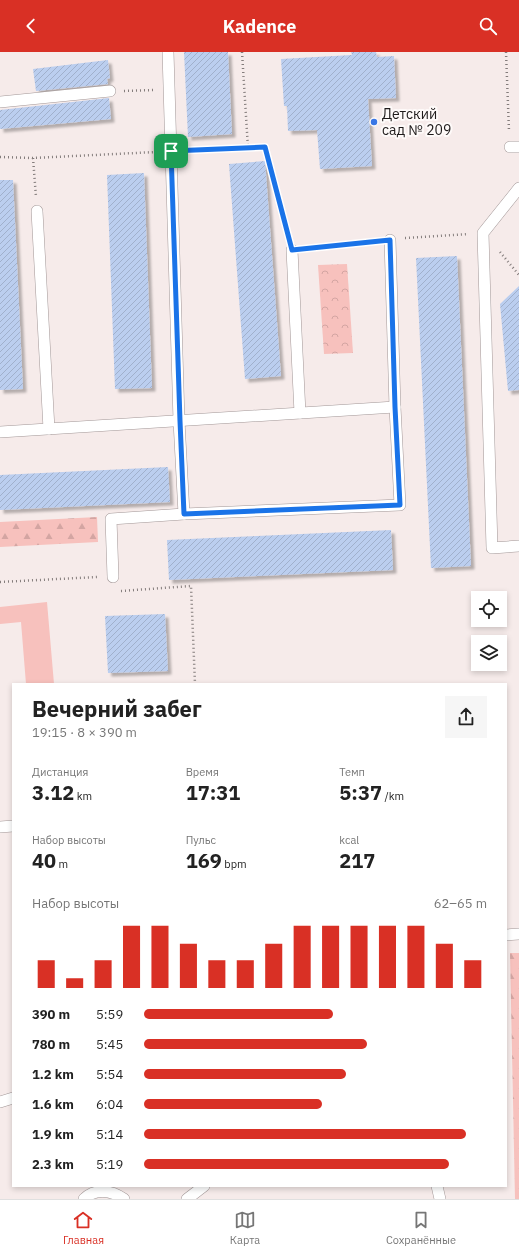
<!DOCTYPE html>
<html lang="ru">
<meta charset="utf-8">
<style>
body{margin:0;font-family:"IBM Plex Sans",sans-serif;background:#f6f6f6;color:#222;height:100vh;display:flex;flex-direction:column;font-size:15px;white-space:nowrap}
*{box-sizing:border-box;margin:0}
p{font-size:13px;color:#767676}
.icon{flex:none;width:22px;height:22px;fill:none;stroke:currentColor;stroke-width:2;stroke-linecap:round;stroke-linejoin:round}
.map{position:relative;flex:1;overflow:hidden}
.side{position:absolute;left:12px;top:631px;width:495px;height:504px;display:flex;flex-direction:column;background:#fff;border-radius:0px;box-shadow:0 2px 6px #0003}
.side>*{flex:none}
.fabs{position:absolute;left:471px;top:539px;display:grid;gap:8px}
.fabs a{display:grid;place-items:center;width:36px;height:36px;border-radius:0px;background:#fff;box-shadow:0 2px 6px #0003;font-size:20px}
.pin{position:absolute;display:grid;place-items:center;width:34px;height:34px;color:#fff;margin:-17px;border-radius:8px;box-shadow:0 2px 6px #0006}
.round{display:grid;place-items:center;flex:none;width:42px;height:42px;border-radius:0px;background:#f6f6f6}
.overview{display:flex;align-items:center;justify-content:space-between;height:68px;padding:0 20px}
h1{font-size:22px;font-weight:700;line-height:30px}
.stats{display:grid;grid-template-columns:repeat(3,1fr);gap:6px;height:68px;padding:4px 20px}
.stats div{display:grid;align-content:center}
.stats b{font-size:20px;font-weight:700}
.stats small{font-size:11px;font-weight:400}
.stats p{font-size:11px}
.chart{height:112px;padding:8px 20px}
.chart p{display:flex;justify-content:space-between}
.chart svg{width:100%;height:72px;margin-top:4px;stroke:#d93025;stroke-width:6}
ul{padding:0 20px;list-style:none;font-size:13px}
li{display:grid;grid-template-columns:64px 48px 1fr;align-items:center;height:30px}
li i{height:10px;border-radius:5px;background:#d93025}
header{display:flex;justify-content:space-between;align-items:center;height:52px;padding:0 20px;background:#d93025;color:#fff;font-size:18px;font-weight:700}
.menu{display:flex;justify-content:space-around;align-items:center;height:56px;border-top:1px solid #e0e0e0;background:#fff;font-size:11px;color:#767676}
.menu a{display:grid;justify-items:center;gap:2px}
.menu .current{color:#d93025}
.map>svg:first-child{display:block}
</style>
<header><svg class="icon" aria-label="back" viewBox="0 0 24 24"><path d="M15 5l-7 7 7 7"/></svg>Kadence<svg class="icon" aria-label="search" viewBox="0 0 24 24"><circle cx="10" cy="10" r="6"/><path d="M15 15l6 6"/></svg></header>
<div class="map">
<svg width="519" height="1147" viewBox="0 0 519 1147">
<defs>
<pattern id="forest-firs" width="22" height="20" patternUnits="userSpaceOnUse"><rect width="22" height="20" fill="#f7c1bd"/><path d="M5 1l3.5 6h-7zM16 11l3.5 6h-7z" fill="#d3a5a2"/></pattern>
<pattern id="park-crowns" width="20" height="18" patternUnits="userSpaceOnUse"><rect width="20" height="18" fill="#f7c1bd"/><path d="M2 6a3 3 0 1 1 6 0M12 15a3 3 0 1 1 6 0" fill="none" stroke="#d3a5a2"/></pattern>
<pattern id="building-hatch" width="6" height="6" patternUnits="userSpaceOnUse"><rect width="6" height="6" fill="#bbceef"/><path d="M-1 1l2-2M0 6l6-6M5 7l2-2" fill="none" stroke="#a0b0cc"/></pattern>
<filter id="shadow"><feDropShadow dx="3.5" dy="3.5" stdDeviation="1" flood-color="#0004"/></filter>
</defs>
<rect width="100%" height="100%" fill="#f6ebea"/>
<path fill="#f7c1bd" d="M47,550L54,632H26L21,570L0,572V555Z"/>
<g fill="url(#forest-firs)">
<path d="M97,465L98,490L0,495V470Z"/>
<path d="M510,901H519V1147H515Z"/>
</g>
<path fill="url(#park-crowns)" d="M347,212L353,301L324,302L318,213Z"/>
<g fill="url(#building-hatch)" filter="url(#shadow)">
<path d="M184,0H228L232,82L188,85Z"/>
<path d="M351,0H376L377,5L394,4L396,46L368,47L372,114L320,117L317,78L288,79L287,54H284L281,7L352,3Z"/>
<path d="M108,8L110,26L107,27L108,32L36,39L33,17Z"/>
<path d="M109,46L111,67L0,77V58Z"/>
<path d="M265,109L281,324L245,327L229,112Z"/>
<path d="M144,121L152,336L115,337L107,123Z"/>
<path d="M0,128H13L23,337L0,338Z"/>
<path d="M457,204L471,514L431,516L416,206Z"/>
<path d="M519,234V338L508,339L500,252Z"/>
<path d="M168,415L170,450L0,458V423Z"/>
<path d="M391,478L393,518L169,528L167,488Z"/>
<path d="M165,562L168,619L108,621L105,564Z"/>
</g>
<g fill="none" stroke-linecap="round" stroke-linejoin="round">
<g stroke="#a29797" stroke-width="12">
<g id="lane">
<path d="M168,0L179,369L184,462"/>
<path d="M0,50L110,39"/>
<path d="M510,95H519"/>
<path d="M519,136L483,181L492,496L519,494"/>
<path d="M37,159L49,377"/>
<path d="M292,198L300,361"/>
<path d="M0,380L395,355"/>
<path d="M113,525L111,467L184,462L400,453L395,355L390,188"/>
<path d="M0,775L13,774"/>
<path d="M506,883L519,882"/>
<path d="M0,1050L13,1046"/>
<path d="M437,1134L440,1147"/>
<path d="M84,1147C95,1136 111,1138 124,1147"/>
<path d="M187,1147L204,1134"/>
</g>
</g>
<g stroke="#837c7b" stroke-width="2.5" stroke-dasharray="1 3" stroke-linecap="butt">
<path d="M242,0L248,96"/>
<path d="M506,0L509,79"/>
<path d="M124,39L155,38"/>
<path d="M185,98L265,95L288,183"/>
<path d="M0,105L33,106L156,100"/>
<path d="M33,106L36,145"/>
<path d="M405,186L468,182"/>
<path d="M307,196L376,189"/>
<path d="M500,200L519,223"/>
<path d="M0,530L97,525"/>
<path d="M121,539L191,534L195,632"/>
</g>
<use href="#lane" stroke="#fff" stroke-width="11"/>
</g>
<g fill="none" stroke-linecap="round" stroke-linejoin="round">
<g stroke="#fff" stroke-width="8">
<path id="route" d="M265,95L292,198L390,188L395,355L400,453L184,462L180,369L171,99Z"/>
</g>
<use href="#route" stroke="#1a73e8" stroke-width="5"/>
</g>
<circle fill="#3976e5" stroke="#fefaf9" stroke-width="1.5" cx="374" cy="70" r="4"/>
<g text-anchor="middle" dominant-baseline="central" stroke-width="4" stroke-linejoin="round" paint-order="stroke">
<g font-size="14" fill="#1e1a1a" stroke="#fefaf9" text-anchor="start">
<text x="382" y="62">Детский<tspan x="382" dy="16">сад № 209</tspan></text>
</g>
</g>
</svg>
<div class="fabs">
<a><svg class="icon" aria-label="locate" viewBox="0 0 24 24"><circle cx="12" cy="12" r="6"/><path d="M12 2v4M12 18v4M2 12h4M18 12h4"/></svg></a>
<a><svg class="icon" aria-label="layers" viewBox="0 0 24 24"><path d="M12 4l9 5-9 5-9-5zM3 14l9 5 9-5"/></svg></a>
</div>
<div class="pin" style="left:171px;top:99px;background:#1e9e55"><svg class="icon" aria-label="arrive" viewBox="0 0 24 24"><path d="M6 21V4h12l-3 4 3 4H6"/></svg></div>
<section class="side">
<div class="overview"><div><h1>Вечерний забег</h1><p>19:15 · 8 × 390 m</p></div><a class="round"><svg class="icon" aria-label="share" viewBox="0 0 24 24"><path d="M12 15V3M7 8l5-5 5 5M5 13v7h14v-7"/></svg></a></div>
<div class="stats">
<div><p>Дистанция</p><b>3.12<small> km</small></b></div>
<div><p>Время</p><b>17:31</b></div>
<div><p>Темп</p><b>5:37<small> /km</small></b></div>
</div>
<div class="stats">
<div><p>Набор высоты</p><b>40<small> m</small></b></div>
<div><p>Пульс</p><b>169<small> bpm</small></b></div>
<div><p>kcal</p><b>217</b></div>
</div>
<div class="chart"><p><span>Набор высоты</span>62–65 m</p>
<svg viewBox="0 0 160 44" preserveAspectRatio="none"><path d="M5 44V27M15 44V38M25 44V27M35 44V6M45 44V6M55 44V17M65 44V27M75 44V27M85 44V17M95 44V6M105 44V6M115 44V6M125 44V6M135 44V6M145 44V17M155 44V27"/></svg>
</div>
<ul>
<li><b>390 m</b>5:59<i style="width:55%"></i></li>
<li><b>780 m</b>5:45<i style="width:65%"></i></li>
<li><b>1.2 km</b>5:54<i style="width:59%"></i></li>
<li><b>1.6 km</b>6:04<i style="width:52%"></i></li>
<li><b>1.9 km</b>5:14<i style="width:94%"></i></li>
<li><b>2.3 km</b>5:19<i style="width:89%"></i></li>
</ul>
</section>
</div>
<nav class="menu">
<a class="current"><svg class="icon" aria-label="home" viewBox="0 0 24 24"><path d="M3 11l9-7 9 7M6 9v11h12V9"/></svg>Главная</a>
<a><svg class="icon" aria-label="map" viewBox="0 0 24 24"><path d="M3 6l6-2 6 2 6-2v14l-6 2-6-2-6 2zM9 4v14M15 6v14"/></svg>Карта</a>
<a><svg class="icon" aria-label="saved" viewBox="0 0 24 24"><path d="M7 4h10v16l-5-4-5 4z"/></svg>Сохранённые</a>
</nav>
